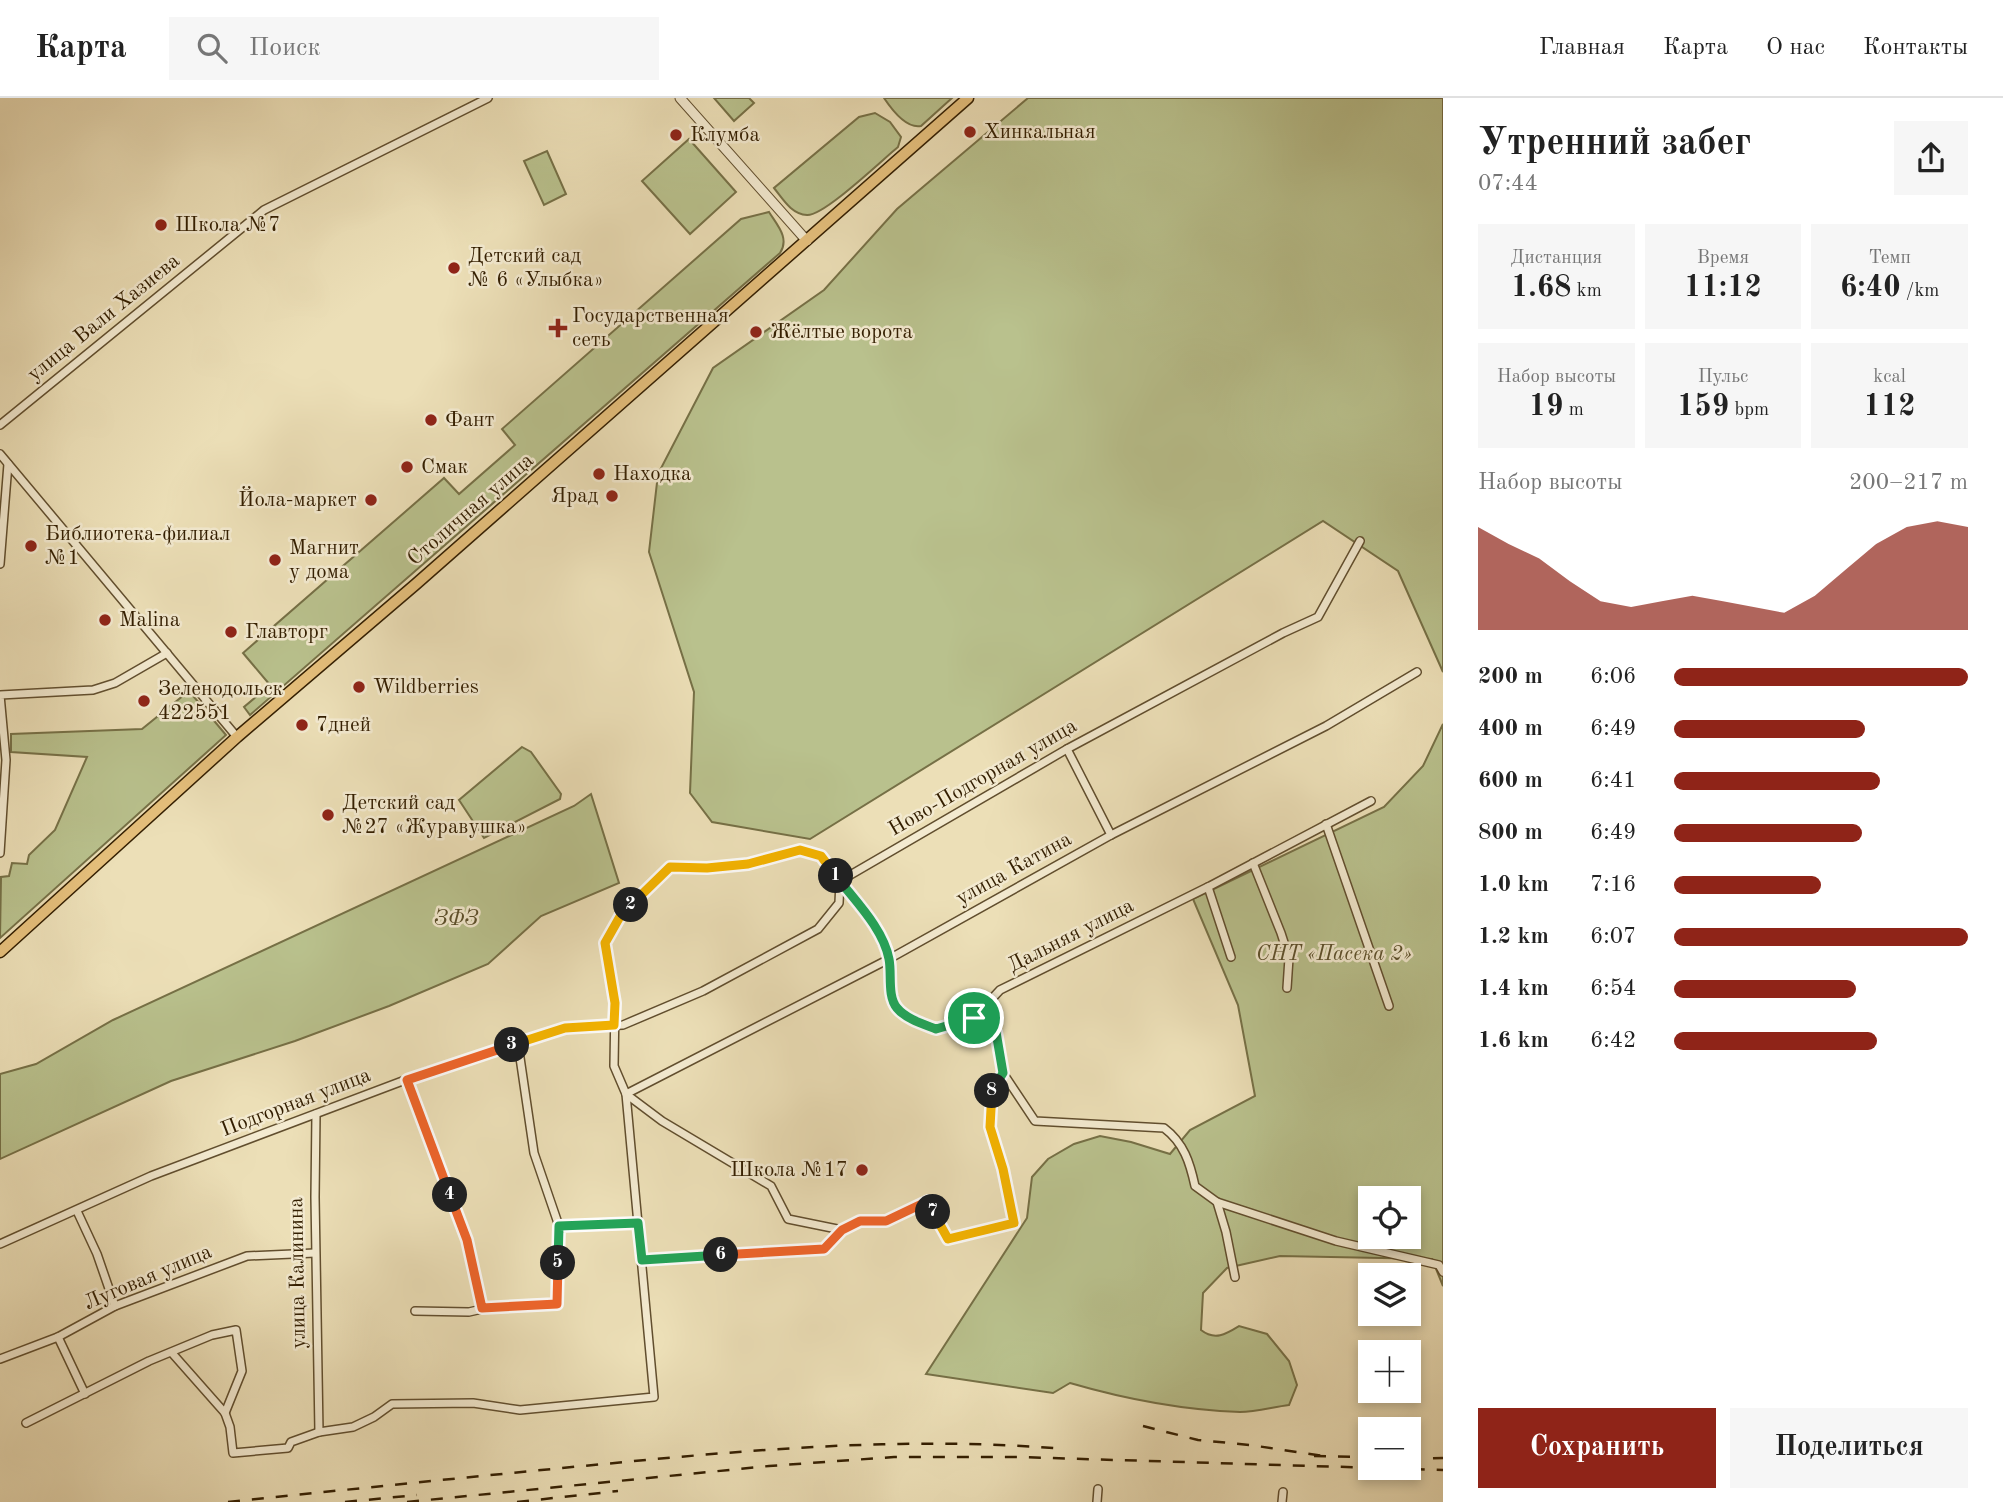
<!DOCTYPE html>
<html lang="ru">
<meta charset="utf-8">
<style>
body{margin:0;font-family:"Old Standard TT",serif;background:#f6f6f6;color:#222;height:100vh;display:flex;flex-direction:column;font-size:26px;white-space:nowrap}
*{box-sizing:border-box;margin:0}
p{font-size:23px;color:#767676}
.icon{flex:none;width:38px;height:38px;fill:none;stroke:currentColor;stroke-width:2;stroke-linecap:round;stroke-linejoin:round}
.map{position:relative;flex:1;overflow:hidden}
.panel{display:flex;flex-direction:column;background:#fff;width:560px}
.panel>*{flex:none}
.buttons{position:absolute;left:1358px;top:1088px;display:grid;gap:14px}
.buttons a{display:grid;place-items:center;width:63px;height:63px;border-radius:0px;background:#fff;box-shadow:0 4px 10px #0003;font-size:35px}
.pin{position:absolute;display:grid;place-items:center;width:60px;height:60px;color:#fff;margin:-30px;border:4px solid #fff;border-radius:50%;box-shadow:0 2px 7px #0007}
.km{position:absolute;width:35px;height:35px;margin:-18px;border-radius:50%;background:#222;color:#fff;font-size:19px;line-height:35px;text-align:center}
.round{display:grid;place-items:center;flex:none;width:74px;height:74px;border-radius:0px;background:#f6f6f6}
.overview{display:flex;align-items:center;justify-content:space-between;height:119px;padding:0 35px}
h1{font-size:38px;font-weight:700;line-height:52px}
.stats{display:grid;grid-template-columns:repeat(3,1fr);gap:10px;height:119px;padding:7px 35px}
.stats div{display:grid;align-content:center;border-radius:0px;background:#f6f6f6;text-align:center}
.stats b{font-size:30px;font-weight:700}
.stats small{font-size:19px;font-weight:400}
.stats p{font-size:19px}
.chart{height:196px;padding:14px 35px}
.chart p{display:flex;justify-content:space-between}
.chart svg{width:100%;height:126px;margin-top:7px;fill:#8f2418;opacity:.7}
.button{display:flex;gap:14px;margin-top:auto;padding:14px 35px}
.button a{flex:1;height:80px;border-radius:0px;background:#8f2418;color:#fff;font-size:28px;font-weight:700;line-height:80px;text-align:center}
.button a+a{background:#f6f6f6;color:#222}
ul{padding:0 35px;list-style:none;font-size:23px}
li{display:grid;grid-template-columns:112px 84px 1fr;align-items:center;height:52px}
li i{height:18px;border-radius:9px;background:#8f2418}
header{display:flex;align-items:center;gap:42px;box-sizing:border-box;height:98px;padding:0 35px;background:#fff;border-bottom:2px solid #e0e0e0}
header strong{font-size:33px}
nav{display:flex;gap:38px;margin-inline-start:auto;font-size:24px}
.search{width:490px;height:63px;background:#f6f6f6;display:flex;align-items:center;gap:18px;box-sizing:border-box;padding:0 24px;border-radius:0px;color:#767676;font-size:26px}
main{display:flex;flex:1;min-height:0}
.map>svg:first-child{display:block}
</style>
<header>
<strong>Карта</strong>
<div class="search"><svg class="icon" aria-label="search" viewBox="0 0 24 24"><circle cx="10" cy="10" r="6"/><path d="M15 15l6 6"/></svg>Поиск</div>
<nav><a>Главная</a><a>Карта</a><a>О нас</a><a>Контакты</a></nav>
</header>
<main>
<div class="map">
<svg width="1443" height="1404" viewBox="0 0 1443 1404">
<rect width="100%" height="100%" fill="#ecdfb7"/>
<filter id="stains"><feTurbulence type="fractalNoise" baseFrequency=".00286" numOctaves="4"/><feColorMatrix values="0 0 0 0 .2 0 0 0 0 .09 0 0 0 0 .02 0 0 0 .5 -.17"/></filter>
<radialGradient id="worn" r=".72"><stop offset=".6" stop-color="#630" stop-opacity="0"/><stop offset="1" stop-color="#630" stop-opacity=".3"/></radialGradient>
<g fill="#b9c18d" stroke="#767046" stroke-width="2" fill-rule="evenodd">
<path d="M714,0H749L754,5L734,23Z"/>
<path d="M884,0H952L921,28C906,31 892,12 884,0Z"/>
<path d="M1028,0H1443V574L1398,473L1323,423L810,741L712,724L690,695L694,594L649,454L658,376L713,270L824,192L897,111Z"/>
<path d="M875,15L890,24L901,39L898,49C882,62 824,118 807,117C791,116 783,101 774,90L859,19Z"/>
<path d="M689,41L736,94L690,136L642,83Z"/>
<path d="M547,53L566,96L544,107L524,63Z"/>
<path d="M769,114C777,127 790,140 780,155L250,617L244,609L270,587L243,555L444,380L459,396L515,347L502,331L741,121Z"/>
<path d="M189,593L226,637L0,840L1,779L9,778L12,765L27,766L29,757L55,732L87,659L11,654V636L142,631Z"/>
<path d="M1443,626V1188L1432,1161L1280,1158L1227,1170L1203,1195L1201,1232C1215,1243 1226,1236 1239,1228L1267,1236L1289,1263L1297,1287L1289,1307C1273,1309 1256,1314 1240,1314C1182,1312 1125,1301 1070,1285L1053,1295L926,1276L1027,1120L1032,1079L1048,1061L1074,1046L1100,1038L1131,1044L1170,1056L1190,1032L1255,998L1238,907L1193,801L1384,709L1423,668ZM1370,1101H1409V1139H1370Z"/>
<path d="M522,649L531,654L561,696L560,701L484,740L459,702Z"/>
<path d="M591,696L619,785L541,818L488,866L389,908L295,943L171,983L0,1061V976L36,966L113,922L574,708Z"/>
</g>
<g fill="none" stroke-linecap="round" stroke-linejoin="round">
<g stroke="#614e2e" stroke-width="10">
<g id="minor">
<path d="M0,327L264,112L488,0"/>
<path d="M0,356L237,639"/>
<path d="M0,466L8,366"/>
<path d="M1067,651L1111,737"/>
<path d="M1326,726L1389,908"/>
<path d="M0,755L6,662L0,597L93,592L115,585L167,555"/>
<path d="M1253,765L1281,835L1289,860L1287,890"/>
<path d="M840,783L1067,651L1283,535L1318,519L1360,443"/>
<path d="M1208,789L1231,859"/>
<path d="M974,920L996,934L1003,975"/>
<path d="M407,982L467,1142L482,1211L469,1214L415,1213"/>
<path d="M316,1016L315,1099L319,1334"/>
<path d="M1217,1104L1336,1143L1439,1167L1443,1174"/>
<path d="M77,1113L97,1156L115,1208"/>
<path d="M559,1128L638,1125"/>
<path d="M842,1132L788,1121L771,1088L662,1023L626,996L889,861L1111,737L1326,628L1417,574"/>
<path d="M0,1146L151,1078L429,973L565,930L623,927L703,893L818,831L839,805L840,783"/>
<path d="M642,1162L824,1151L842,1132L860,1123H886L927,1103L948,1141L1014,1125C1011,1107 1008,1088 1003,1070C993,1033 979,1011 1003,975L1035,1023L1164,1030C1184,1045 1190,1065 1195,1088L1217,1104L1226,1134L1235,1179"/>
<path d="M482,1211L557,1206L559,1128L534,1055L518,946"/>
<path d="M58,1239L85,1296"/>
<path d="M172,1255L225,1315L230,1329L233,1355L288,1350L291,1344L319,1334L353,1329L374,1319L392,1306L473,1305L520,1312L654,1299L626,996L614,968L615,905L605,845L622,815L670,769L707,770L748,766L800,752L821,758L877,833L889,861L891,889L896,909L910,919L936,931L974,920L1000,892L1210,788L1371,703"/>
<path d="M0,1261L58,1239L115,1208L247,1158L315,1155"/>
<path d="M26,1325L149,1263L212,1237L236,1232L242,1273L225,1315"/>
<path d="M1097,1404L1098,1391"/>
<path d="M1282,1404L1283,1394"/>
</g>
</g>
<g stroke="#614e2e" stroke-width="11">
<path id="tertiary" d="M680,0L807,143"/>
</g>
<g stroke="#331e00" stroke-width="13">
<path id="primary" d="M0,854L237,639L416,486L968,0"/>
</g>
<use href="#minor" stroke="#f3ead0" stroke-width="7"/>
<use href="#tertiary" stroke="#f3ead0" stroke-width="9"/>
<use href="#primary" stroke="#e6c07c" stroke-width="10"/>
<g stroke="#331e00" stroke-width="2.5" stroke-dasharray="12 12" stroke-linecap="butt">
<path d="M1143,1328L1198,1342L1250,1347L1324,1358"/>
<path d="M1314,1358L1370,1359"/>
<path d="M1409,1361L1443,1360"/>
<path d="M228,1404C353,1391 478,1378 604,1366C757,1351 911,1338 1065,1351"/>
<path d="M345,1404L417,1397"/>
<path d="M407,1404L769,1368L894,1359H1019L1443,1372"/>
<path d="M517,1404L618,1393"/>
</g>
</g>
<g fill="none" stroke-linecap="round" stroke-linejoin="round">
<g stroke="#fff" stroke-width="14">
<path id="split-1" d="M836,778C855,803 883,830 889,861C892,876 887,898 897,910C906,921 923,926 936,931L974,920"/>
</g>
<g stroke="#fff" stroke-width="14">
<path id="split-2" d="M631,807L670,769L707,770L748,766L800,752L821,758L836,778"/>
</g>
<g stroke="#fff" stroke-width="14">
<path id="split-3" d="M512,947L565,930L614,927L615,905L605,845L622,815L631,807"/>
</g>
<g stroke="#fff" stroke-width="14">
<path id="split-4" d="M450,1097L407,982L512,947"/>
</g>
<g stroke="#fff" stroke-width="14">
<path id="split-5" d="M450,1097L467,1142L482,1210L557,1206L558,1165"/>
</g>
<g stroke="#fff" stroke-width="14">
<path id="split-6" d="M558,1165L559,1128L638,1125L642,1162L721,1157"/>
</g>
<g stroke="#fff" stroke-width="14">
<path id="split-7" d="M721,1157L824,1151L842,1132L860,1123H886L928,1103L933,1114"/>
</g>
<g stroke="#fff" stroke-width="14">
<path id="split-8" d="M933,1114L948,1141L1014,1125L1003,1071L990,1029L992,993"/>
</g>
<g stroke="#fff" stroke-width="14">
<path id="split-9" d="M974,920L996,934L1003,975L992,993"/>
</g>
<use href="#split-1" stroke="#22a559" stroke-width="9"/>
<use href="#split-2" stroke="#f5b400" stroke-width="9"/>
<use href="#split-3" stroke="#f5b400" stroke-width="9"/>
<use href="#split-4" stroke="#f0652b" stroke-width="9"/>
<use href="#split-5" stroke="#f0652b" stroke-width="9"/>
<use href="#split-6" stroke="#22a559" stroke-width="9"/>
<use href="#split-7" stroke="#f0652b" stroke-width="9"/>
<use href="#split-8" stroke="#f5b400" stroke-width="9"/>
<use href="#split-9" stroke="#22a559" stroke-width="9"/>
</g>
<g fill="#8f2418" stroke="#f3ead0" stroke-width="2.5">
<circle cx="970" cy="34" r="7"/>
<circle cx="676" cy="37" r="7"/>
<circle cx="161" cy="127" r="7"/>
<circle cx="454" cy="170" r="7"/>
<path d="M554.5 219.5h7v7h7v7h-7v7h-7v-7h-7v-7h7z"/>
<circle cx="756" cy="234" r="7"/>
<circle cx="431" cy="322" r="7"/>
<circle cx="407" cy="369" r="7"/>
<circle cx="599" cy="376" r="7"/>
<circle cx="612" cy="398" r="7"/>
<circle cx="371" cy="402" r="7"/>
<circle cx="31" cy="448" r="7"/>
<circle cx="275" cy="462" r="7"/>
<circle cx="105" cy="522" r="7"/>
<circle cx="231" cy="534" r="7"/>
<circle cx="359" cy="589" r="7"/>
<circle cx="144" cy="603" r="7"/>
<circle cx="302" cy="627" r="7"/>
<circle cx="328" cy="717" r="7"/>
<circle cx="862" cy="1072" r="7"/>
</g>
<g text-anchor="middle" dominant-baseline="central" stroke-width="5" stroke-linejoin="round" paint-order="stroke">
<g font-size="21" fill="#331e00" stroke="#f3ead0" text-anchor="start">
<text x="984" y="34">Хинкальная</text>
<text x="690" y="37">Клумба</text>
<text x="175" y="127">Школа №7</text>
<text x="468" y="158">Детский сад<tspan x="468" dy="24">№ 6 «Улыбка»</tspan></text>
<text x="572" y="218">Государственная<tspan x="572" dy="24">сеть</tspan></text>
<text x="770" y="234">Жёлтые ворота</text>
<text x="445" y="322">Фант</text>
<text x="421" y="369">Смак</text>
<text x="613" y="376">Находка</text>
<text x="598" y="398" text-anchor="end">Ярад</text>
<text x="357" y="402" text-anchor="end">Йола-маркет</text>
<text x="45" y="436">Библиотека-филиал<tspan x="45" dy="24">№1</tspan></text>
<text x="289" y="450">Магнит<tspan x="289" dy="24">у дома</tspan></text>
<text x="119" y="522">Malina</text>
<text x="245" y="534">Главторг</text>
<text x="373" y="589">Wildberries</text>
<text x="158" y="591">Зеленодольск<tspan x="158" dy="24">422551</tspan></text>
<text x="316" y="627">7дней</text>
<text x="342" y="705">Детский сад<tspan x="342" dy="24">№27 «Журавушка»</tspan></text>
<text x="848" y="1072" text-anchor="end">Школа №17</text>
</g>
<g font-size="21" fill="#331e00" stroke="#f3ead0">
<text transform="translate(104 220) rotate(-39)">улица Вали Хазиева</text>
<text transform="translate(471 412) rotate(-41)">Столичная улица</text>
<text transform="translate(983 680) rotate(-30)">Ново-Подгорная улица</text>
<text transform="translate(1014 771) rotate(-29)">улица Катина</text>
<text transform="translate(1071 838) rotate(-27)">Дальняя улица</text>
<text transform="translate(296 1005) rotate(-21)">Подгорная улица</text>
<text transform="translate(298 1175) rotate(-91)">улица Калинина</text>
<text transform="translate(148 1180) rotate(-23)">Луговая улица</text>
</g>
<g font-size="21" font-style="italic" fill="#5b4f2a" stroke="#f3ead0">
<text x="456" y="821">ЗФЗ</text>
<text x="1334" y="856">СНТ «Пасека 2»</text>
</g>
</g>
<rect width="100%" height="100%" filter="url(#stains)"/>
<rect width="100%" height="100%" fill="url(#worn)"/>
</svg>
<div class="buttons">
<a><svg class="icon" aria-label="locate" viewBox="0 0 24 24"><circle cx="12" cy="12" r="6"/><path d="M12 2v4M12 18v4M2 12h4M18 12h4"/></svg></a>
<a><svg class="icon" aria-label="layers" viewBox="0 0 24 24"><path d="M12 4l9 5-9 5-9-5zM3 14l9 5 9-5"/></svg></a>
<a>+</a>
<a>−</a>
</div>
<div class="pin" style="left:974px;top:920px;background:#1e9e55"><svg class="icon" aria-label="arrive" viewBox="0 0 24 24"><path d="M6 21V4h12l-3 4 3 4H6"/></svg></div>
<b class="km" style="left:836px;top:778px">1</b>
<b class="km" style="left:631px;top:807px">2</b>
<b class="km" style="left:512px;top:947px">3</b>
<b class="km" style="left:450px;top:1097px">4</b>
<b class="km" style="left:558px;top:1165px">5</b>
<b class="km" style="left:721px;top:1157px">6</b>
<b class="km" style="left:933px;top:1114px">7</b>
<b class="km" style="left:992px;top:993px">8</b>
</div>
<section class="panel">
<div class="overview"><div><h1>Утренний забег</h1><p>07:44</p></div><a class="round"><svg class="icon" aria-label="share" viewBox="0 0 24 24"><path d="M12 15V3M7 8l5-5 5 5M5 13v7h14v-7"/></svg></a></div>
<div class="stats">
<div><p>Дистанция</p><b>1.68<small> km</small></b></div>
<div><p>Время</p><b>11:12</b></div>
<div><p>Темп</p><b>6:40<small> /km</small></b></div>
</div>
<div class="stats">
<div><p>Набор высоты</p><b>19<small> m</small></b></div>
<div><p>Пульс</p><b>159<small> bpm</small></b></div>
<div><p>kcal</p><b>112</b></div>
</div>
<div class="chart"><p><span>Набор высоты</span>200–217 m</p>
<svg viewBox="0 0 160 44" preserveAspectRatio="none"><path d="M0 44V8L10 14L20 19L30 27L40 34L50 36L60 34L70 32L80 34L90 36L100 38L110 32L120 23L130 14L140 8L150 6L160 8V44z"/></svg>
</div>
<ul>
<li><b>200 m</b>6:06<i style="width:100%"></i></li>
<li><b>400 m</b>6:49<i style="width:65%"></i></li>
<li><b>600 m</b>6:41<i style="width:70%"></i></li>
<li><b>800 m</b>6:49<i style="width:64%"></i></li>
<li><b>1.0 km</b>7:16<i style="width:50%"></i></li>
<li><b>1.2 km</b>6:07<i style="width:100%"></i></li>
<li><b>1.4 km</b>6:54<i style="width:62%"></i></li>
<li><b>1.6 km</b>6:42<i style="width:69%"></i></li>
</ul>
<div class="button"><a>Сохранить</a><a>Поделиться</a></div>
</section>
</main>
